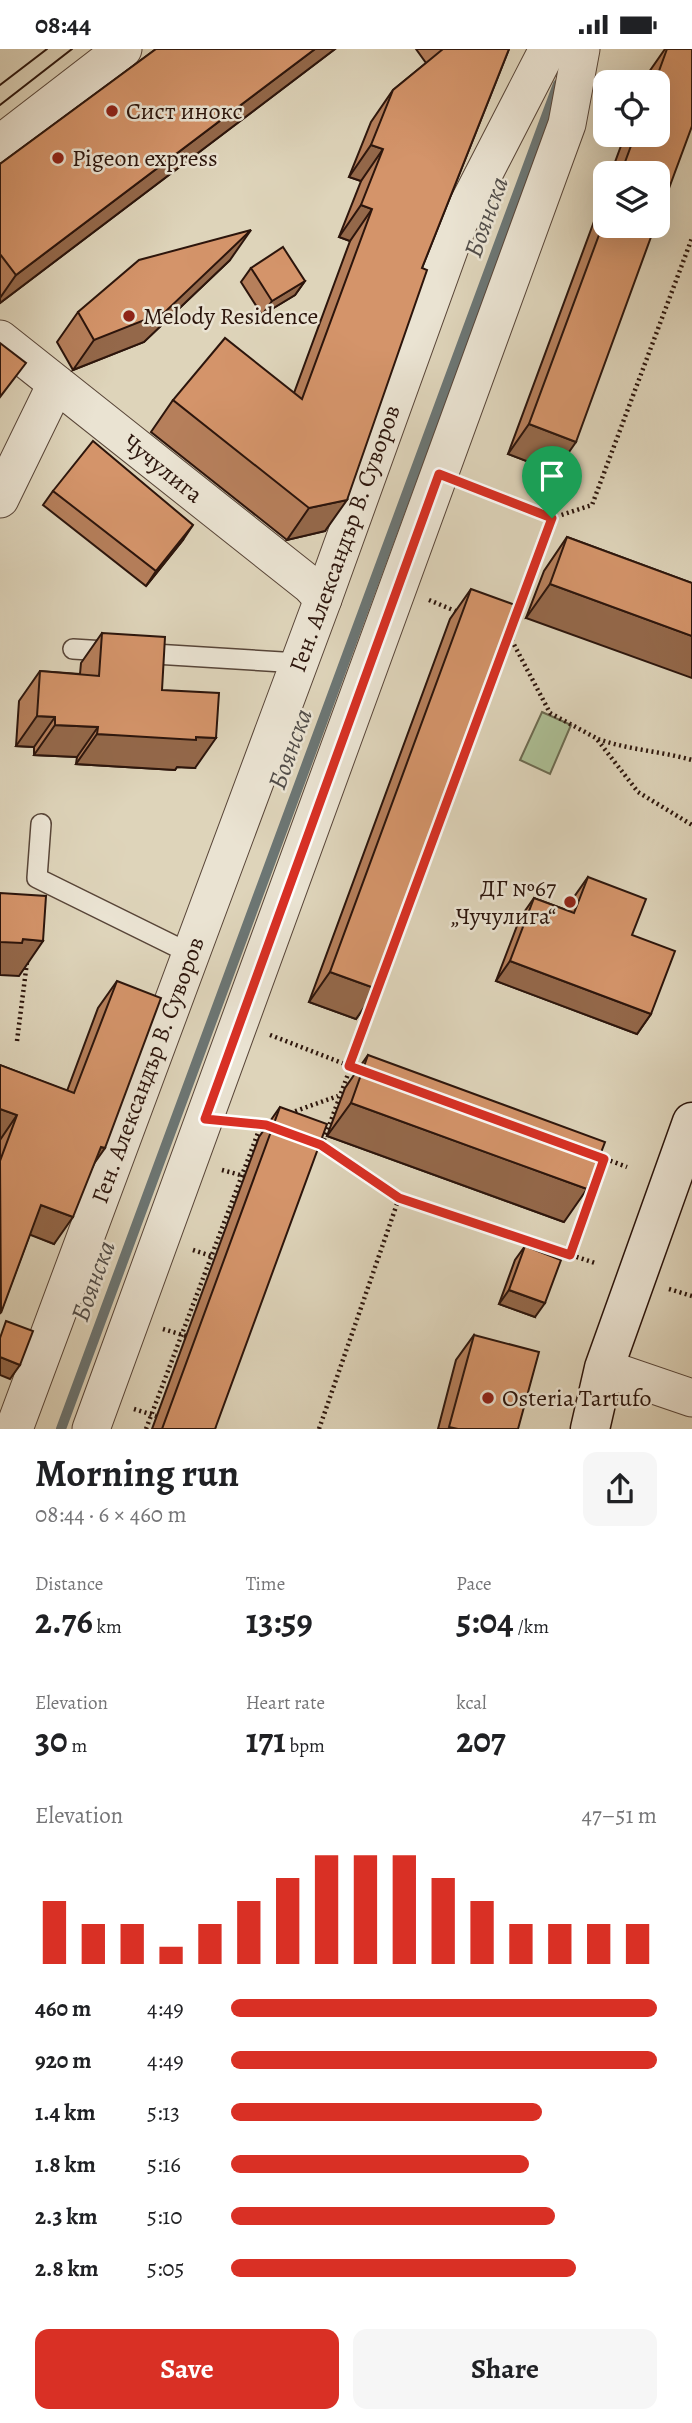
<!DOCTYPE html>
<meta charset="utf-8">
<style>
body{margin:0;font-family:Alegreya,serif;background:#f6f6f6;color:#202124;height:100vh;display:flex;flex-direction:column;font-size:26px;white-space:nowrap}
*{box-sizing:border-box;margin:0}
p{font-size:23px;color:#757577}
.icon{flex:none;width:38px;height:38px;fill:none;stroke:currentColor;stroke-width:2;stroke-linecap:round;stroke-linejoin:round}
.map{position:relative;height:1380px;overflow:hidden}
.panel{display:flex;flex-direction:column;background:#fff;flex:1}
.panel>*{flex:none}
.fabs{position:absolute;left:593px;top:21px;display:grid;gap:14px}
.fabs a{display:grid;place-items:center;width:77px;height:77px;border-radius:14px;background:#fff;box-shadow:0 7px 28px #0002;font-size:35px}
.pin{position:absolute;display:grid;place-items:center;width:60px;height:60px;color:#fff;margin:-72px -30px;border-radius:50% 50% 50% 0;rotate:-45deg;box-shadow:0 0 7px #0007}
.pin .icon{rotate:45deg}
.round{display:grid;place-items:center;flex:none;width:74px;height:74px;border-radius:14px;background:#f6f6f6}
.overview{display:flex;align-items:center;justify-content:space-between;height:119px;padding:0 35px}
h1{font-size:38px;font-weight:600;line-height:52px}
.metrics{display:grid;grid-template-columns:repeat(3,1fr);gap:10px;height:119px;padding:7px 35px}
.metrics div{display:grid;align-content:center}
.metrics b{font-size:35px;font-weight:600}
.metrics small{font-size:19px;font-weight:400}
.metrics p{font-size:19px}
.chart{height:196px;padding:14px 35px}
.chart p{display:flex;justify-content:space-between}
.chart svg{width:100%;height:126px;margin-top:7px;stroke:#d93025;stroke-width:6}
.cta{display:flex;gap:14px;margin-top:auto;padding:14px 35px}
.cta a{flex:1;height:80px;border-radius:14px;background:#d93025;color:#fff;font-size:28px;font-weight:600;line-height:80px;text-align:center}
.cta a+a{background:#f6f6f6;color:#202124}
ul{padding:0 35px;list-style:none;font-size:23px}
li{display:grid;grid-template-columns:112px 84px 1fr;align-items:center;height:52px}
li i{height:18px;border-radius:9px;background:#d93025}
.status{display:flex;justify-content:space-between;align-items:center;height:49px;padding:0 35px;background:#fff;direction:ltr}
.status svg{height:19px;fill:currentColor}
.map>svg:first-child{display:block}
</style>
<div class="status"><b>08:44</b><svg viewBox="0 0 49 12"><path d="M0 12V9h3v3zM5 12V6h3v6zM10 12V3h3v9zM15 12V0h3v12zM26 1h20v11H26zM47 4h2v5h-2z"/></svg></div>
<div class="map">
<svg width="692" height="1380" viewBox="0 0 692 1380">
<rect width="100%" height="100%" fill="#ded4ba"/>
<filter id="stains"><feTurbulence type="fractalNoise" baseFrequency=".00286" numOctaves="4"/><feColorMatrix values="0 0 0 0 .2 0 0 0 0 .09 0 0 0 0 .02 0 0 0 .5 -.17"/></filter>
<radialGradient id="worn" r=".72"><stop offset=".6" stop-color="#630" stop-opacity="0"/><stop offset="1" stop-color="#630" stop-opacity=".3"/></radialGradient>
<path fill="#acbe94" stroke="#6c6a50" stroke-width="2" d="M542,663L571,676L550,725L520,711Z"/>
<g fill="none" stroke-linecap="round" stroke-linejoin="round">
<path stroke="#6c7674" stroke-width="10" d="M61,1380L558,35"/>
<g stroke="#584538" stroke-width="22">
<g id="lane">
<path d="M73,600L299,614"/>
<path d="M41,775L37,829L191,905"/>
</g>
</g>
<g stroke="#584538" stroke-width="39">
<g id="street">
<path d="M0,95L123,0"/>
<path id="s1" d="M0,290L310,536L323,550"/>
<path d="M0,450L56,335"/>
<path d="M604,1319L692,1349"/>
<path id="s2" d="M14,1380L323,550L459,173L548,0"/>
<path d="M91,1380L567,75L581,0"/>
</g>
</g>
<g stroke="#2c150c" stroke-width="41">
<path id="secondary" d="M590,1380L604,1319L692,1073"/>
</g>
<g stroke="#2c150c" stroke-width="4.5" stroke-dasharray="2 3.5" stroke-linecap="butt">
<path d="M469,437L552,469L592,456L692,189"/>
<path d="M429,551L460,564"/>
<path d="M509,586L550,664L596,689L638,743L692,776"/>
<path d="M598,690C629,701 660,702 692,711"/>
<path d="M270,986L363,1022"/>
<path d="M17,992L27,913"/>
<path d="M290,1064L338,1047"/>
<path d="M238,1073L271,1078"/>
<path d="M322,1096L552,469"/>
<path d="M322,1096L399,1149L595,1214"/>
<path d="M595,1106L627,1118"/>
<path d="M222,1121L244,1127"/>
<path d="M193,1201L211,1207"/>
<path d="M571,1206L604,1110"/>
<path d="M669,1240L692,1247"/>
<path d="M163,1280L186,1287"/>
<path d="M134,1360L156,1367"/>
<path d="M146,1380L261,1076"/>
<path d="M319,1380L399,1149"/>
</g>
<use href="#lane" stroke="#eae3d2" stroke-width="19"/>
<use href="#street" stroke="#eae3d2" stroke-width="37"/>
<use href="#secondary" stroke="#eae3d2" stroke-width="38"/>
<g stroke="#2c150c" stroke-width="2">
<path d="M0,36L47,0"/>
<path d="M0,56L72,0"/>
</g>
</g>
<g fill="#b67f5b" stroke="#2c150c" stroke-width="2">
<path d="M156,0H335L0,254V115Z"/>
<path d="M416,0H509L422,219L325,482L287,491L151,383L173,351L294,344L350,192L339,188L361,132L349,128L371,73L393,41L426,14Z"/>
<path d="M665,0H691L658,124H611L625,86H658V33H645L649,23Z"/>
<path d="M606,140V177L555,423L508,405Z"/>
<path d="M230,211L144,293L73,321L57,293L78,263Z"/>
<path d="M251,219L305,232L295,246L262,266L241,233Z"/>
<path d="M53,442L183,491L146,537L43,456Z"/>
<path d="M567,488L692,534L526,569L544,522Z"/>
<path d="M471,540L377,940L356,970L309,953L450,570Z"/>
<path d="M102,584L162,641L195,719L177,718L175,721L76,715L77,708L34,706V698L16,697L19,652L40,622L80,625L81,614Z"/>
<path d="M588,828L632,886L651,965L637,985L496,932L520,869L534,849L569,862L574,848Z"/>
<path d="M117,932L94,1115L54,1195L30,1185L0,1265V1016L67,1042L98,959Z"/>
<path d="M368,1006L564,1173L327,1087L345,1039Z"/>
<path d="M280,1058L215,1380H152L259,1088Z"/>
<path d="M525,1197L535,1268L499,1255L515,1211Z"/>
<path d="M474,1286L518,1380H438L456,1311Z"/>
</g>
<g fill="#94684a" stroke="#2c150c" stroke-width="2">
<path d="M315,0H335L0,254V249L16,226Z"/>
<path d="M371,96L383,100L361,132L349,128Z"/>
<path d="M361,156L372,160L350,192L339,188Z"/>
<path d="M251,181L230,211L144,293L73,321L94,291Z"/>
<path d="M305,232L295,246L262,266L272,252Z"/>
<path d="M529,375L576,393L555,423L508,405Z"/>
<path d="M347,451L325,482L287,491L309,459Z"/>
<path d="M193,476L183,491L146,537L156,522Z"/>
<path d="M550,535L692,587V629L526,569Z"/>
<path d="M37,667L55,668L34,698L16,697Z"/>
<path d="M55,676L98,678L77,708L34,706Z"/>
<path d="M97,685L196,688L216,689L195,719L177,718L175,721L76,715Z"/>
<path d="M23,890L43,892L19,927L0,926V893Z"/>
<path d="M510,912L651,965L637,985L496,932Z"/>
<path d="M330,923L377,940L356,970L309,953Z"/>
<path d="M351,1054L587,1140L564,1173L327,1087Z"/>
<path d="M0,1060L17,1066L0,1091Z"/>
<path d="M101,1098L105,1099L86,1126Z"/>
<path d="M41,1156L73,1168L54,1195L23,1183Z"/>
<path d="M509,1241L545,1254L535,1268L499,1255Z"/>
<path d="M0,1308L20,1316L10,1330L0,1326Z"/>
</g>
<g fill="#d4946a" stroke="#2c150c" stroke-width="2">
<path d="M156,0H315L16,226L0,205V115Z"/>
<path d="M443,0H509L422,219L427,221L347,451L309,459L173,351L225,289L302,350L372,160L361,156L383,100L371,96L393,41Z"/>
<path d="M667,0H692V77L658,169V124H621L635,86H658V33H655Z"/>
<path d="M606,167V177H655L576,393L529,375Z"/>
<path d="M251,181L165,263L94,291L78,263L139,211Z"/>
<path d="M283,198L305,232L272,252L251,219Z"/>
<path d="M0,294L26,314L0,348Z"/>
<path d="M93,392L193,476L156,522L53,442Z"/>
<path d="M567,488L692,534V587L550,535Z"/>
<path d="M471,540L518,557L377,940L330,923Z"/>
<path d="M102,584L165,588L162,641L219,644L216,689L196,688V691L97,685L98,678L55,676V668L37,667L40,622L99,627Z"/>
<path d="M588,828L646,850L632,886L675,902L651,965L510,912L534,849L574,864Z"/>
<path d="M0,844L46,847L43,892L23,890L22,894L0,893Z"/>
<path d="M117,932L161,949L105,1099L101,1098L73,1168L41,1156L1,1264L0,1112L17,1066L0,1060V1016L74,1044Z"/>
<path d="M368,1006L605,1093L587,1140L351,1054Z"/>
<path d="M280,1058L327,1075L215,1380H162Z"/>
<path d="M525,1197L561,1211L545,1254L509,1241Z"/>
<path d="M6,1272L33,1282L20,1316L0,1308V1289Z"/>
<path d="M474,1286L539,1303L518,1380H458L449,1378Z"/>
</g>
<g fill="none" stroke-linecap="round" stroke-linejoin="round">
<g stroke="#fff" stroke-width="14">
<path id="route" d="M439,425L552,469L349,1017L604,1110L570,1206L399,1149L321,1096L266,1076L205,1070Z"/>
</g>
<use href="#route" stroke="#d93025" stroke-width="9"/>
</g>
<g fill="#8f2418" stroke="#eae3d2" stroke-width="2.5">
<circle cx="112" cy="62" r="7"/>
<circle cx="58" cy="109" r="7"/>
<circle cx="129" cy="267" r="7"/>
<circle cx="570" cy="853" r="7"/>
<circle cx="488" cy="1349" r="7"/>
</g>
<g text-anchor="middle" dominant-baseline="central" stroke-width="5" stroke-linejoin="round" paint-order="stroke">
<g font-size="24" fill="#2c150c" stroke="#eae3d2" text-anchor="start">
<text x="126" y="62">Сист инокс</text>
<text x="72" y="109">Pigeon express</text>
<text x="143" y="267">Melody Residence</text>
<text x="556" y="839" text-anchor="end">ДГ №67<tspan x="556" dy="28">„Чучулига“</tspan></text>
<text x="502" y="1349">Osteria Tartufo</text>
</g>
<g font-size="24" fill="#2c150c" stroke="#eae3d2">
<text stroke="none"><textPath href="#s1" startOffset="208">Чучулига</textPath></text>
<text stroke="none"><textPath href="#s2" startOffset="950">Ген. Александър В. Суворов</textPath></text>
<text stroke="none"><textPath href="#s2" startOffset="383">Ген. Александър В. Суворов</textPath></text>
</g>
<g font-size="26" font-style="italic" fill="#514d49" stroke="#eae3d2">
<text transform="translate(486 168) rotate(-70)">Боянска</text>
<text transform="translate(290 700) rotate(-70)">Боянска</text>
<text transform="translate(93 1232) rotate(-70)">Боянска</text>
</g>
</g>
<rect width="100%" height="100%" filter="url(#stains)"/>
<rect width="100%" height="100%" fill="url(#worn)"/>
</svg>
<div class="fabs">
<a><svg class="icon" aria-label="locate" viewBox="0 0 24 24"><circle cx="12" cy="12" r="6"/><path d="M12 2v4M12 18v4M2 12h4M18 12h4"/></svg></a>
<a><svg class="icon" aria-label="layers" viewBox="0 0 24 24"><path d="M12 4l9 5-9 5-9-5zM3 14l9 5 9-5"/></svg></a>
</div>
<div class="pin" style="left:552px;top:469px;background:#1e9e55"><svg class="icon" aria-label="arrive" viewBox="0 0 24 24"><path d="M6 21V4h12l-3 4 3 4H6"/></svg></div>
</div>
<section class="panel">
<div class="overview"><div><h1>Morning run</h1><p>08:44 · 6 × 460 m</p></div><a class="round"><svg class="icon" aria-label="share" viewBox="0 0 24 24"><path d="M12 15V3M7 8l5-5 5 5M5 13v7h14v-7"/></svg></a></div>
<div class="metrics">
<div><p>Distance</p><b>2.76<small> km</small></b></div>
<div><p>Time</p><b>13:59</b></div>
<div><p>Pace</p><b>5:04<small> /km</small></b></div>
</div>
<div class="metrics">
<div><p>Elevation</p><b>30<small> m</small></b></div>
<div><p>Heart rate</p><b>171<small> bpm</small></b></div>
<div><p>kcal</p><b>207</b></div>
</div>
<div class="chart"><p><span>Elevation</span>47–51 m</p>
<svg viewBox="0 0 160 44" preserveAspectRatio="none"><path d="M5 44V22M15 44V30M25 44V30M35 44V38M45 44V30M55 44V22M65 44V14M75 44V6M85 44V6M95 44V6M105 44V14M115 44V22M125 44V30M135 44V30M145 44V30M155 44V30"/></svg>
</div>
<ul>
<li><b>460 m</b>4:49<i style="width:100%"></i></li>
<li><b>920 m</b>4:49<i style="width:100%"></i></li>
<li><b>1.4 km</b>5:13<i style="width:73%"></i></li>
<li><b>1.8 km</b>5:16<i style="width:70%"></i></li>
<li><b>2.3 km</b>5:10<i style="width:76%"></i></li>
<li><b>2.8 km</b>5:05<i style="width:81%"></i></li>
</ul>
<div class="cta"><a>Save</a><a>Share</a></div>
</section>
